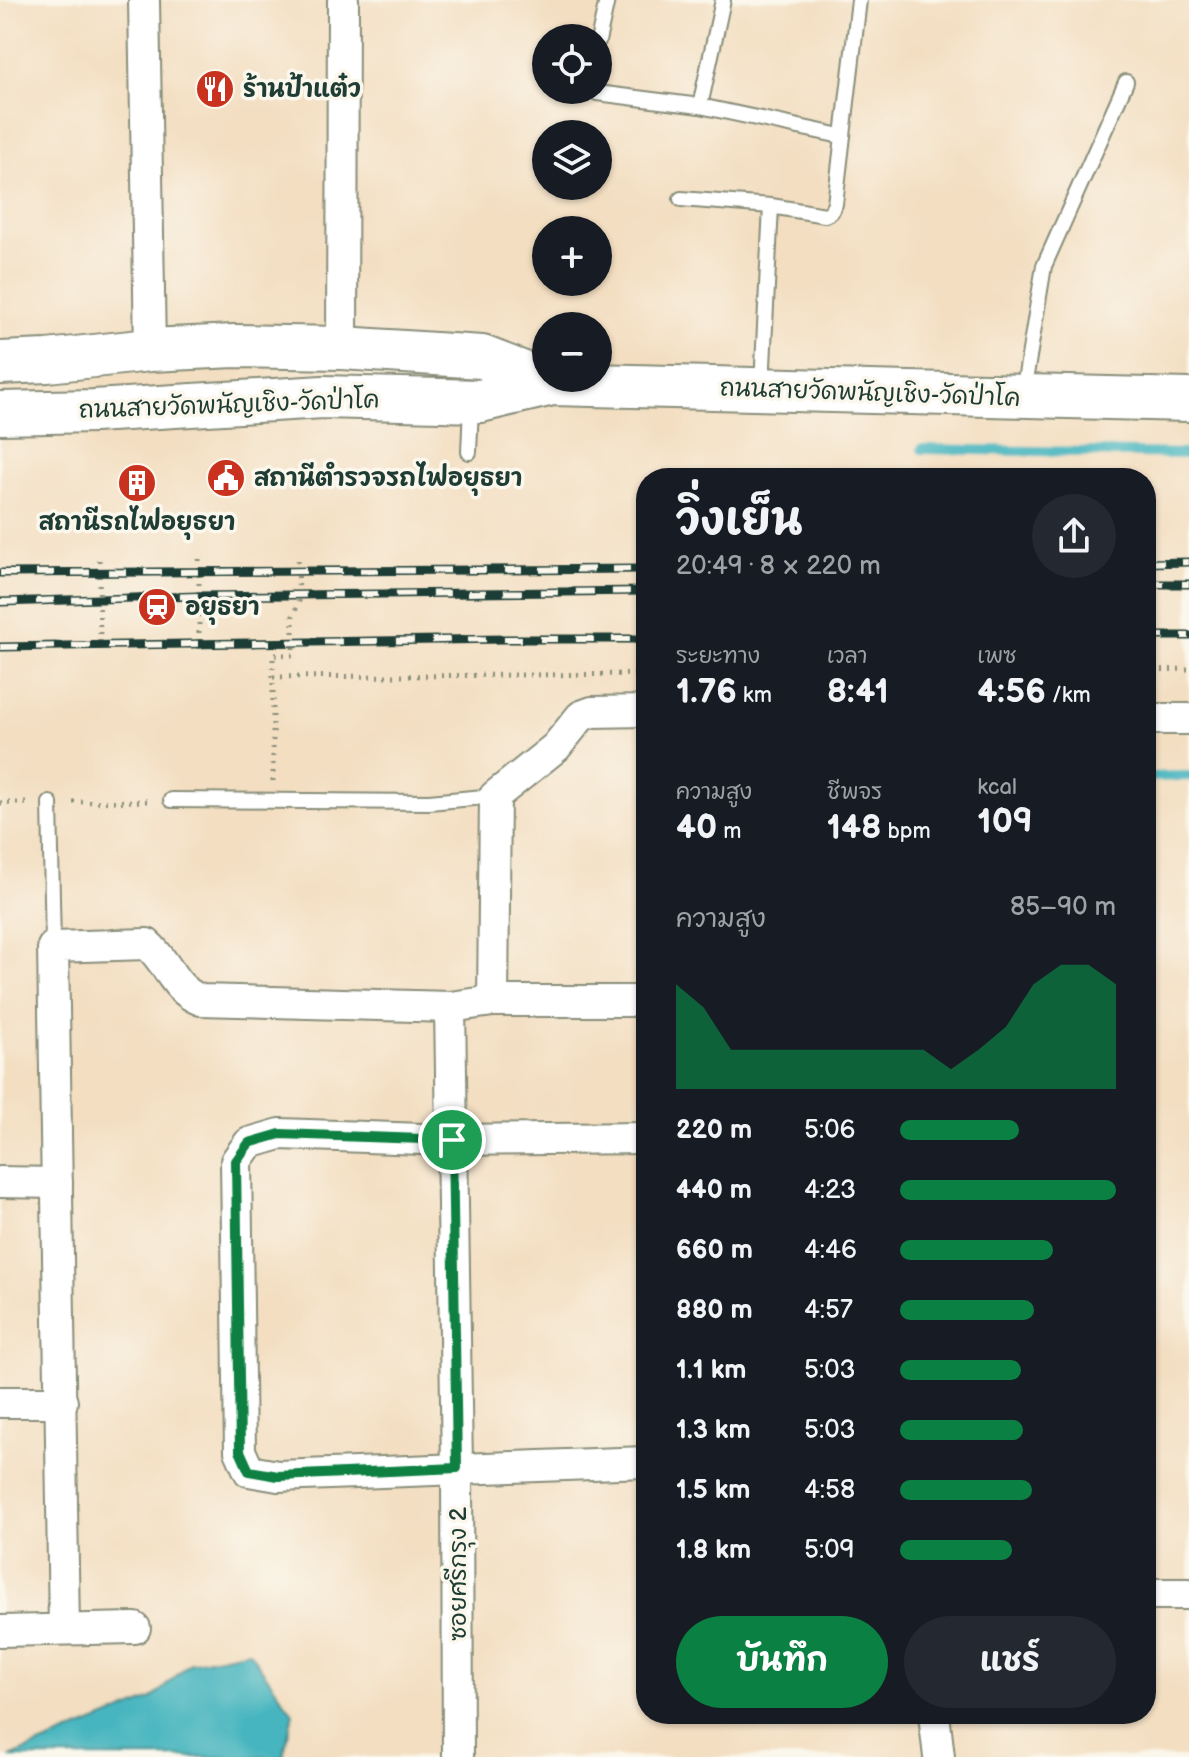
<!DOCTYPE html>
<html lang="th">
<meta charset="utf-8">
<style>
body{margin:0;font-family:"Balsamiq Sans","Playpen Sans Thai",sans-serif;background:#242831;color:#f1f3f6;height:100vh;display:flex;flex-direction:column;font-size:30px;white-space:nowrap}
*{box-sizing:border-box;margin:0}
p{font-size:26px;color:#9ea1a6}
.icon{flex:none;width:44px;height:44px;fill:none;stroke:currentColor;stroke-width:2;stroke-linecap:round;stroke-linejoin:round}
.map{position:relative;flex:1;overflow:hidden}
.details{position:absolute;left:636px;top:468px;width:520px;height:1256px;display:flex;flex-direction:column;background:#171b24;border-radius:32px;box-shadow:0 2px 6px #0004}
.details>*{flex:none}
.tools{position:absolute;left:532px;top:24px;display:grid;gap:16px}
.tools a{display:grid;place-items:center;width:80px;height:80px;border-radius:50%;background:#171b24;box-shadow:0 2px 6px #0004;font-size:40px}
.pin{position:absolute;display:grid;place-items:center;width:68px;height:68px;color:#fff;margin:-34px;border:4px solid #fff;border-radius:50%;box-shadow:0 2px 8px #0007}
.round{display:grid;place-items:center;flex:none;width:84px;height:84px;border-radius:42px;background:#242831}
.overview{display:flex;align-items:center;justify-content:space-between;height:136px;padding:0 40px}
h1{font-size:44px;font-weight:700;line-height:60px}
.figures{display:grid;grid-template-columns:repeat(3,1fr);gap:12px;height:136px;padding:8px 40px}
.figures div{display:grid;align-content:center}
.figures b{font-size:34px;font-weight:700}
.figures small{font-size:22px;font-weight:400}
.figures p{font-size:22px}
.chart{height:224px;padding:16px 40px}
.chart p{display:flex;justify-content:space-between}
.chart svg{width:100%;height:144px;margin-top:8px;fill:#0b8043;opacity:.7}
.primary-button{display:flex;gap:16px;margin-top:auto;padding:16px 40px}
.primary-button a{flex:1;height:92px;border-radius:48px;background:#0b8043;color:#fff;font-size:32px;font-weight:700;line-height:92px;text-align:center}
.primary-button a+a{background:#242831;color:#f1f3f6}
ul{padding:0 40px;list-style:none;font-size:26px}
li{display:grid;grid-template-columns:128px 96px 1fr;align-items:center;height:60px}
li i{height:20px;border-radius:10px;background:#0b8043}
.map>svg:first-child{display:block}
</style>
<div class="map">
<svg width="1189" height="1757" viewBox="0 0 1189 1757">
<rect width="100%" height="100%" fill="#fbf7ec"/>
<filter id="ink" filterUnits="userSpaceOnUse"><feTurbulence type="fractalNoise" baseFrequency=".0125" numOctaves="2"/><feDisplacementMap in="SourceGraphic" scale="16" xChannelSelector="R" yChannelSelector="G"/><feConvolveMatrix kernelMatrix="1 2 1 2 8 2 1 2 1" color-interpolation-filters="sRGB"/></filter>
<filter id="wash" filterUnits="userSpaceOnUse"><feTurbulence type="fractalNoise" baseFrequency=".006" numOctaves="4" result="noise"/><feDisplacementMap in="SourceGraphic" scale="32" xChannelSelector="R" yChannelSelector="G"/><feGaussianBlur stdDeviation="1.8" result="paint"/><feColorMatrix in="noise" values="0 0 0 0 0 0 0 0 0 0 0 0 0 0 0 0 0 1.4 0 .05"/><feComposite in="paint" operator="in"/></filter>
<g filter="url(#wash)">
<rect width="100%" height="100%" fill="#f3dec1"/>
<path fill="#46b5bf" stroke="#32797a" stroke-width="2" d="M249,1651L293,1713L283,1757H10L152,1699L190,1663Z"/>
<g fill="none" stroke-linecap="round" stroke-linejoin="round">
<g stroke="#46b5bf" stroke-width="10">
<path d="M922,449L1189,454"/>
<path d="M1146,777L1189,776"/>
</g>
</g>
</g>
<g filter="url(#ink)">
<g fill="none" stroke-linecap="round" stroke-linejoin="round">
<g stroke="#898e7a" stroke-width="18">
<g id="lane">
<path d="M598,41L607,0"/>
<path d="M594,90L597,93L700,106L841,136"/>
<path d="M700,106L723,0"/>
<path d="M681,199L771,206"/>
<path d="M762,386L771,206L825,215L831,212L835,204L859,0"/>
<path d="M1023,393L1044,266L1126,82"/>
<path d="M469,452L471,406"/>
<path d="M171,800L429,802L495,796"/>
<path d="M50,803L53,947"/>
</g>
</g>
<g stroke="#898e7a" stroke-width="34">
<g id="street">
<path d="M144,0L150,350"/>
<path d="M342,348L343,0"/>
<path d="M1146,719H1189"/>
<path d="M493,1001L495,796L556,747L581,716L592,712L646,711"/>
<path d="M450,1007L457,1468L458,1757"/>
<path d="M646,1138L452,1140L280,1134L249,1143L236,1161L240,1451L249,1471L278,1476L646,1462"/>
<path d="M0,1182L57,1183"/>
<path d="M0,1402H62"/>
<path d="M1146,1594H1189"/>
<path d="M64,1628L53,947L147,944C170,964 172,989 201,1000L450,1007L493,1001H646"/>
<path d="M0,1631L135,1628"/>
<path d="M934,1714L939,1757"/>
</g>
</g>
<g stroke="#898e7a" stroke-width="46">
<g id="secondary">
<path d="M0,363L47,361L150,350L235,346L342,348L482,357L552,384"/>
<path d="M0,413L94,411L323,397L480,401L552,384L1189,400"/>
</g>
</g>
<g stroke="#898e7a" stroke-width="5" stroke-dasharray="2 6" stroke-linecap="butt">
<path d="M199,559V651"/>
<path d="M99,560L100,653"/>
<path d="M1146,670L1189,669"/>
<path d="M273,677L646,674"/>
<path d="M273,781V655H293V616L299,601L298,558"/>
<path d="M73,802L151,801"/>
<path d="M0,803H27"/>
</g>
<use href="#lane" stroke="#fff" stroke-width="14"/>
<use href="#street" stroke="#fff" stroke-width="30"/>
<use href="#secondary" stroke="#fff" stroke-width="42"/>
<g stroke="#1f3d34" stroke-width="9">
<g id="rail">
<path d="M1146,563L1189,562"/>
<path d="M0,573L646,569"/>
<path d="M1146,584H1189"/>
<path d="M0,602L199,596L646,591"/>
<path d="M1146,636H1189"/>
<path d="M0,647L505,639H646"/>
</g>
</g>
<use href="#rail" stroke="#fbf7ec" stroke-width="6" stroke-dasharray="18" stroke-linecap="butt"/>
</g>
</g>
<g fill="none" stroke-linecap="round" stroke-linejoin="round" filter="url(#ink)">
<g stroke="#fff" stroke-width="16">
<path id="route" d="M280,1134L452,1140L457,1468L278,1476L249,1471L240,1451L236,1161L249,1143Z"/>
</g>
<use href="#route" stroke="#0b8043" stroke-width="10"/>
</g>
<defs>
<g id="restaurant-disc" transform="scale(2)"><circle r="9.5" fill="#c8321e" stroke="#fbf7ec"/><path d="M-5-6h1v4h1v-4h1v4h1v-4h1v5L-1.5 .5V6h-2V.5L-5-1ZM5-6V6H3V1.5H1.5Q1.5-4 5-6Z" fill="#fff"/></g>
<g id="civic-disc" transform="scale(2)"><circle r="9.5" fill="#c8321e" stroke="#fbf7ec"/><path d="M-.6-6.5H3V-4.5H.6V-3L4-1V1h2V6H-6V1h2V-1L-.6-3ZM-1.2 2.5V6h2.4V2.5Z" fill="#fff"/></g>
<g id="building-disc" transform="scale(2)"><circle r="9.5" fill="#c8321e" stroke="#fbf7ec"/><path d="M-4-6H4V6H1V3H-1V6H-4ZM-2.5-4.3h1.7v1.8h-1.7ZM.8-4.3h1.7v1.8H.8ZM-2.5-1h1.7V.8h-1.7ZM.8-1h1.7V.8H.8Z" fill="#fff"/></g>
<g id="station-disc" transform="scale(2)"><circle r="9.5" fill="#c8321e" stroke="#fbf7ec"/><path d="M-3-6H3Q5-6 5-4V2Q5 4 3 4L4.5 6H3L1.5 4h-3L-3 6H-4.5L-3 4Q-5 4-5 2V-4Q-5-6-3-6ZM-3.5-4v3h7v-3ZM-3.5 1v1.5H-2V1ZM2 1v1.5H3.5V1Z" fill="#fff"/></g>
</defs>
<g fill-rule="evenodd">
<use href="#restaurant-disc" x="215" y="89"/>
<use href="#civic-disc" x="226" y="478"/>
<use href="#building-disc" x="137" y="483"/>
<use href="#station-disc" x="157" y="607"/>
</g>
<g text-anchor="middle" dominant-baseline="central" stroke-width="7" stroke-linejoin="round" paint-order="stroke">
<g font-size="24" font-weight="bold" fill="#1f3d34" stroke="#fbf7ec" text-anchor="start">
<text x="243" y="89">ร้านป้าแต๋ว</text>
<text x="254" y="478">สถานีตำรวจรถไฟอยุธยา</text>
<text x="137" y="522" text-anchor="middle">สถานีรถไฟอยุธยา</text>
<text x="185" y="607">อยุธยา</text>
</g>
<g font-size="24" fill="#1f3d34" stroke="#fbf7ec">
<text transform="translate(870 393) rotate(2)">ถนนสายวัดพนัญเชิง-วัดป่าโค</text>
<text transform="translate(229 405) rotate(-2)">ถนนสายวัดพนัญเชิง-วัดป่าโค</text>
<text transform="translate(458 1574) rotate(-90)">ซอยศรีกรุง 2</text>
</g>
</g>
</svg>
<div class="tools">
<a><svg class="icon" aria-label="locate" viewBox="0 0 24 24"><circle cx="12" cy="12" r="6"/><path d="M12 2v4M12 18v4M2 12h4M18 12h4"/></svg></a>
<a><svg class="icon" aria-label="layers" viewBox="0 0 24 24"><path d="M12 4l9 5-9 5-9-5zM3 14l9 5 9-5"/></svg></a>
<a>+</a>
<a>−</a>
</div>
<div class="pin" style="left:452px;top:1140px;background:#1e9e55"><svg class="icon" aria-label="arrive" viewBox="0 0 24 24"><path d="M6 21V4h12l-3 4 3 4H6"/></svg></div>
<section class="details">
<div class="overview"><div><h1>วิ่งเย็น</h1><p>20:49 · 8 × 220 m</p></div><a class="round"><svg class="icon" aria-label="share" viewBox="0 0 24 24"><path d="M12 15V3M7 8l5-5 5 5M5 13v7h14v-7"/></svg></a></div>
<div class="figures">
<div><p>ระยะทาง</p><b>1.76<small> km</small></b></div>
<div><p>เวลา</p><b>8:41</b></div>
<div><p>เพซ</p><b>4:56<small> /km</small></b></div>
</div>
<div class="figures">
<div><p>ความสูง</p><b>40<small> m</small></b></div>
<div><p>ชีพจร</p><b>148<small> bpm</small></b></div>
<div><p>kcal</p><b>109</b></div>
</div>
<div class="chart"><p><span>ความสูง</span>85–90 m</p>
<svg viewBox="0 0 160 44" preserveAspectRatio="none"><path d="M0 44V12L10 19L20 32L30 32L40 32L50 32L60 32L70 32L80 32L90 32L100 38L110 32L120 25L130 12L140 6L150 6L160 12V44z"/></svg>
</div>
<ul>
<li><b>220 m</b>5:06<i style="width:55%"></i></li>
<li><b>440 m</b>4:23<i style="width:100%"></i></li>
<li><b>660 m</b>4:46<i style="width:71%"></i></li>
<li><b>880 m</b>4:57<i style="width:62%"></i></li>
<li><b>1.1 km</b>5:03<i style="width:56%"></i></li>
<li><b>1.3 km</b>5:03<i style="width:57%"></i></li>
<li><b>1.5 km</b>4:58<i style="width:61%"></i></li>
<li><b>1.8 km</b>5:09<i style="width:52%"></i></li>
</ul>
<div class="primary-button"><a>บันทึก</a><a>แชร์</a></div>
</section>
</div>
